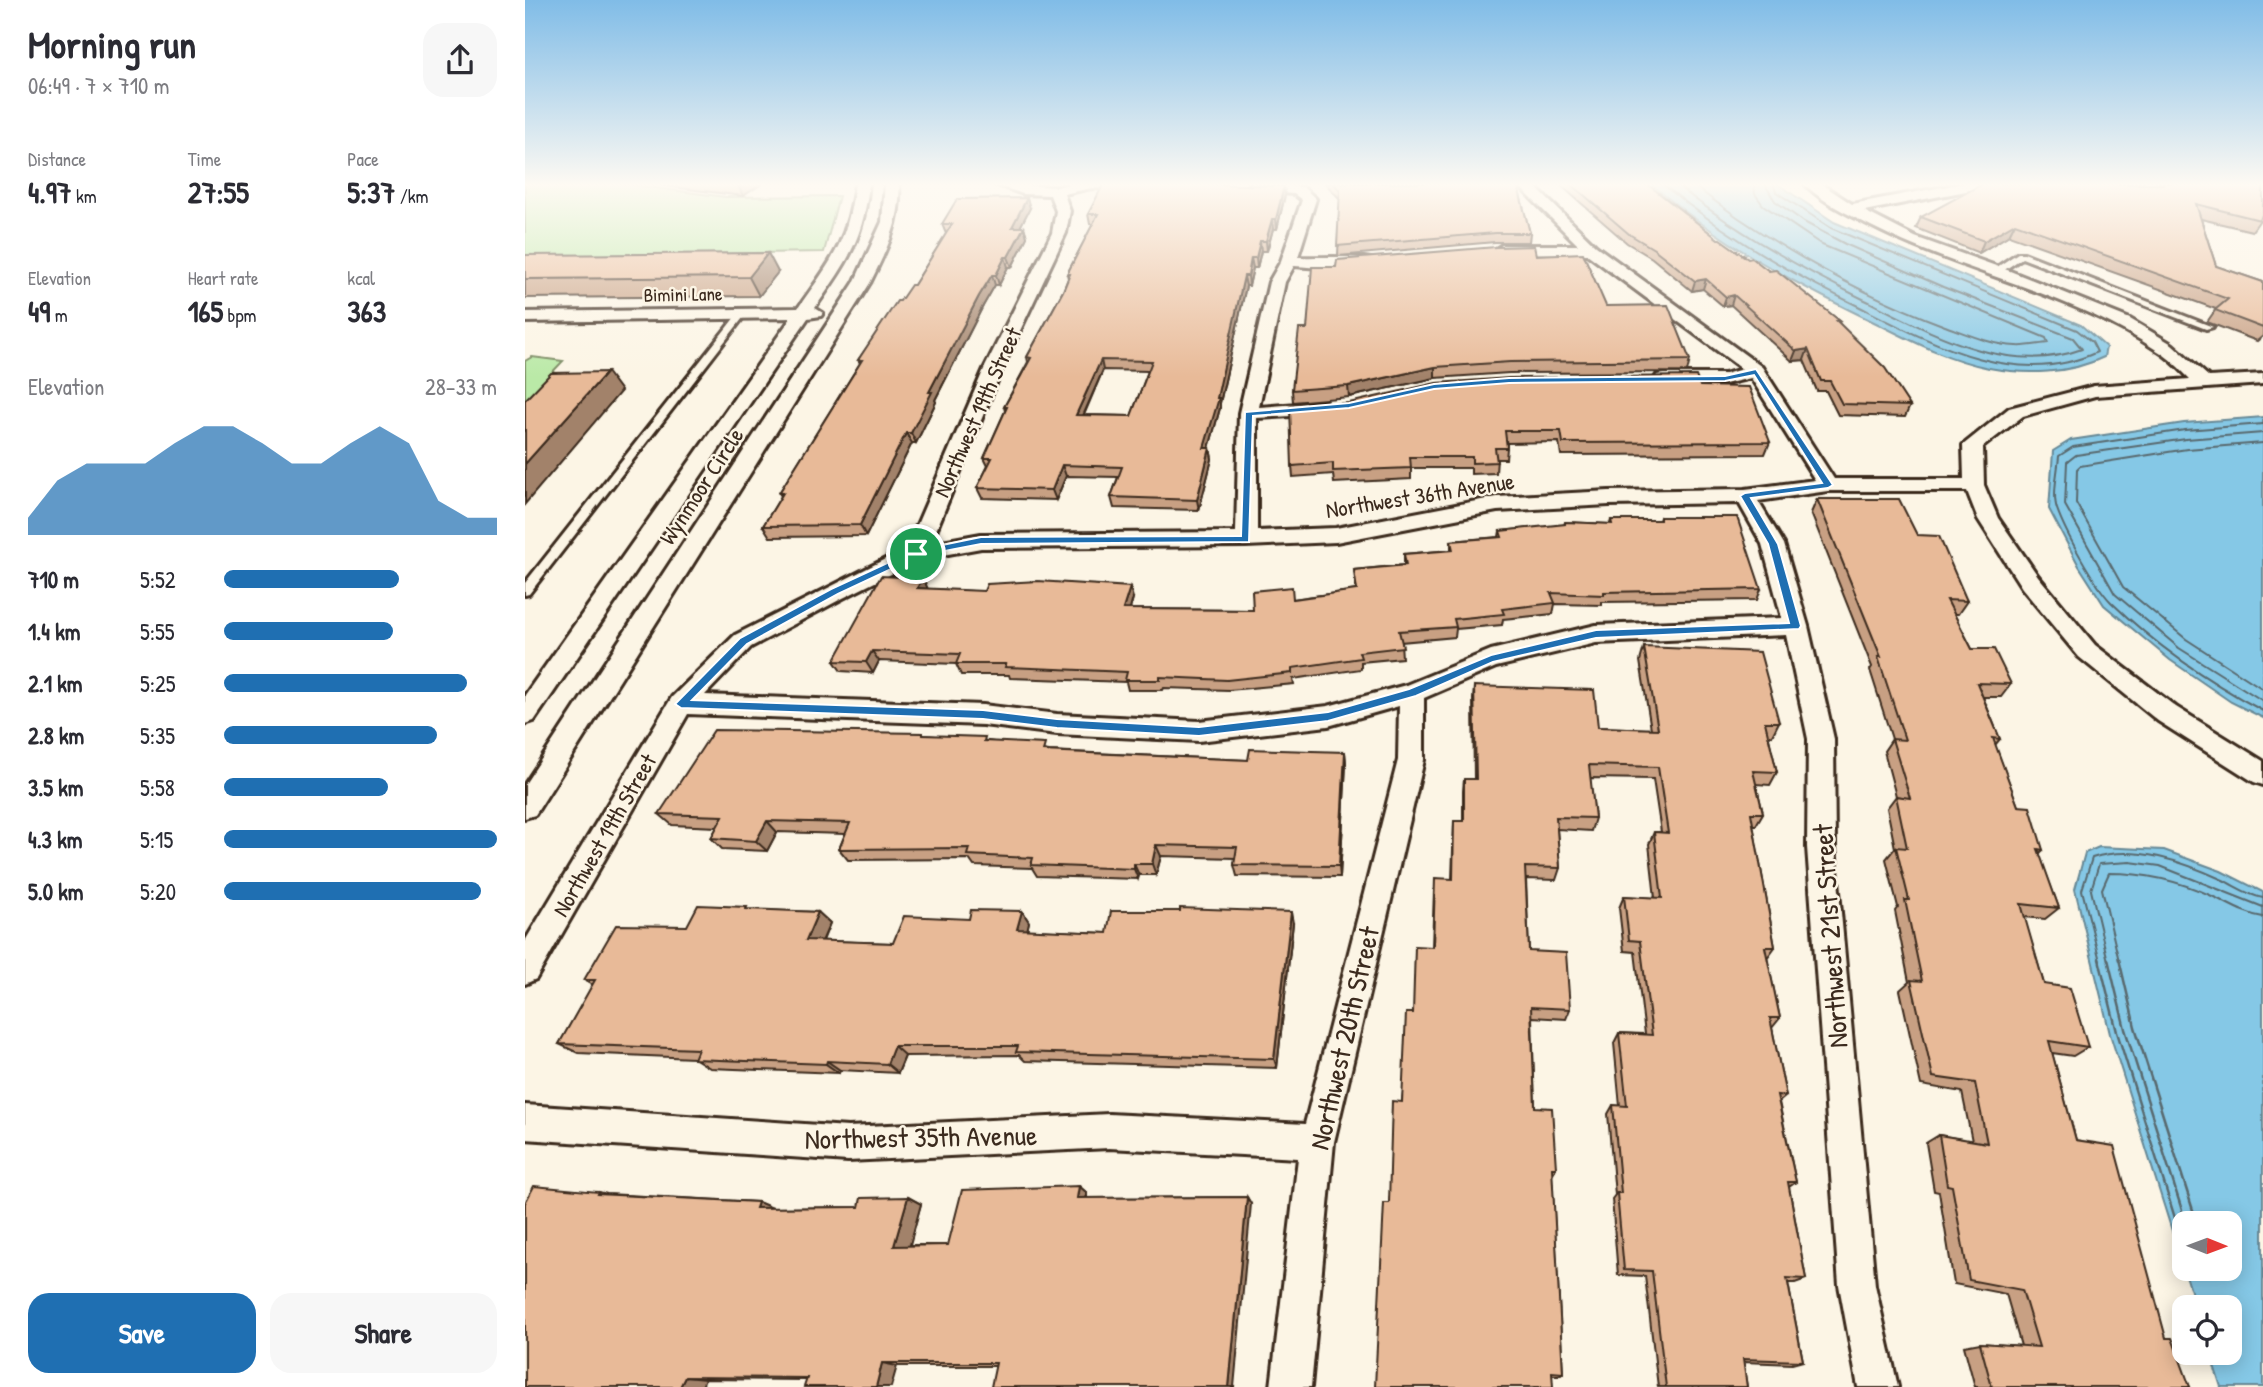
<!DOCTYPE html>
<meta charset="utf-8">
<style>
body{margin:0;font-family:"Patrick Hand",sans-serif;background:#f7f7f7;color:#2b2b33;height:100vh;display:flex;flex-direction:column;font-size:26px;white-space:nowrap}
*{box-sizing:border-box;margin:0}
p{font-size:23px;color:#7c7c81}
.icon{flex:none;width:38px;height:38px;fill:none;stroke:currentColor;stroke-width:2;stroke-linecap:round;stroke-linejoin:round}
.map{position:relative;flex:1;overflow:hidden}
.details{display:flex;flex-direction:column;background:#fff;width:525px}
.details>*{flex:none}
.needle{width:46px;rotate:91deg}
.buttons{position:absolute;left:1647px;top:1211px;display:grid;gap:14px}
.buttons a{display:grid;place-items:center;width:70px;height:70px;border-radius:14px;background:#fff;box-shadow:0 4px 18px #0003;font-size:35px}
.pin{position:absolute;display:grid;place-items:center;width:60px;height:60px;color:#fff;margin:-30px;border:4px solid #fff;border-radius:50%;box-shadow:0 2px 7px #0007}
.round{display:grid;place-items:center;flex:none;width:74px;height:74px;border-radius:21px;background:#f7f7f7}
.head{display:flex;align-items:center;justify-content:space-between;height:119px;padding:0 28px}
h1{font-size:38px;font-weight:700;line-height:52px}
.figures{display:grid;grid-template-columns:repeat(3,1fr);gap:10px;height:119px;padding:7px 28px}
.figures div{display:grid;align-content:center}
.figures b{font-size:30px;font-weight:700}
.figures small{font-size:19px;font-weight:400}
.figures p{font-size:19px}
.chart{height:196px;padding:14px 28px}
.chart p{display:flex;justify-content:space-between}
.chart svg{width:100%;height:126px;margin-top:7px;fill:#1f6fb2;opacity:.7}
.primary-button{display:flex;gap:14px;margin-top:auto;padding:14px 28px}
.primary-button a{flex:1;height:80px;border-radius:21px;background:#1f6fb2;color:#fff;font-size:28px;font-weight:700;line-height:80px;text-align:center}
.primary-button a+a{background:#f7f7f7;color:#2b2b33}
ul{padding:0 28px;list-style:none;font-size:23px}
li{display:grid;grid-template-columns:112px 84px 1fr;align-items:center;height:52px}
li i{height:18px;border-radius:9px;background:#1f6fb2}
main{display:flex;flex:1;min-height:0}
.map>svg:first-child{display:block}
</style>
<main>
<section class="details">
<div class="head"><div><h1>Morning run</h1><p>06:49 · 7 × 710 m</p></div><a class="round"><svg class="icon" aria-label="share" viewBox="0 0 24 24"><path d="M12 15V3M7 8l5-5 5 5M5 13v7h14v-7"/></svg></a></div>
<div class="figures">
<div><p>Distance</p><b>4.97<small> km</small></b></div>
<div><p>Time</p><b>27:55</b></div>
<div><p>Pace</p><b>5:37<small> /km</small></b></div>
</div>
<div class="figures">
<div><p>Elevation</p><b>49<small> m</small></b></div>
<div><p>Heart rate</p><b>165<small> bpm</small></b></div>
<div><p>kcal</p><b>363</b></div>
</div>
<div class="chart"><p><span>Elevation</span>28–33 m</p>
<svg viewBox="0 0 160 44" preserveAspectRatio="none"><path d="M0 44V38L10 25L20 19L30 19L40 19L50 12L60 6L70 6L80 12L90 19L100 19L110 12L120 6L130 12L140 32L150 38L160 38V44z"/></svg>
</div>
<ul>
<li><b>710 m</b>5:52<i style="width:64%"></i></li>
<li><b>1.4 km</b>5:55<i style="width:62%"></i></li>
<li><b>2.1 km</b>5:25<i style="width:89%"></i></li>
<li><b>2.8 km</b>5:35<i style="width:78%"></i></li>
<li><b>3.5 km</b>5:58<i style="width:60%"></i></li>
<li><b>4.3 km</b>5:15<i style="width:100%"></i></li>
<li><b>5.0 km</b>5:20<i style="width:94%"></i></li>
</ul>
<div class="primary-button"><a>Save</a><a>Share</a></div>
</section>
<div class="map">
<svg width="1738" height="1387" viewBox="0 0 1738 1387">
<rect width="100%" height="100%" fill="#fcf5e5"/>
<filter id="ink" filterUnits="userSpaceOnUse"><feTurbulence type="fractalNoise" baseFrequency=".0143" numOctaves="2"/><feDisplacementMap in="SourceGraphic" scale="14" xChannelSelector="R" yChannelSelector="G"/><feConvolveMatrix kernelMatrix="1 2 1 2 8 2 1 2 1" color-interpolation-filters="sRGB"/></filter>
<g filter="url(#ink)">
<g fill="#bae9a7" stroke="#7a8a62" stroke-width="2">
<path d="M0,183H92L201,197L314,196L299,252L0,256Z"/>
<path d="M7,357L38,361L0,401V361Z"/>
</g>
<g fill="#85c8e6" stroke="#678996" stroke-width="2" fill-rule="evenodd">
<path d="M1125,183H1251L1309,222L1556,325L1581,347L1579,357C1545,374 1501,375 1464,368C1423,360 1387,341 1351,323C1270,284 1193,242 1125,183Z"/>
<path d="M1738,417V718L1706,702L1645,660L1579,605L1554,566L1524,509L1528,451L1546,440L1659,423Z"/>
<path d="M1574,847L1639,850L1696,871L1738,892V1387H1696L1685,1353H1704V1307H1671L1585,1034L1550,889L1560,853ZM1704,1223V1269H1659V1223Z"/>
</g>
<g fill="none" stroke-linecap="round" stroke-linejoin="round">
<g stroke="#59696e" stroke-width="2">
<path d="M1136,183C1197,233 1264,273 1335,307C1406,343 1492,390 1572,352L1567,342L1552,330L1306,228L1251,192L1248,183"/>
<path d="M1149,183C1208,230 1272,267 1340,300C1405,332 1482,377 1557,349L1548,338L1418,287L1320,244L1279,222L1250,201L1239,183"/>
<path d="M1165,183C1242,241 1329,292 1420,326C1442,334 1467,345 1491,346C1501,347 1513,344 1523,343L1521,338L1297,245L1238,205L1230,194L1229,183"/>
<path d="M1738,424L1660,430L1548,447L1534,456C1533,471 1527,495 1532,509C1540,532 1570,586 1586,602C1630,645 1684,682 1738,711"/>
<path d="M1738,433L1661,439L1551,455L1542,462L1540,505L1590,594L1654,648L1738,701"/>
<path d="M1738,443L1662,449L1555,466L1552,469L1551,503L1598,587L1661,639L1738,689"/>
<path d="M1575,961L1557,890L1567,858C1610,844 1659,862 1698,880C1712,887 1723,895 1738,898"/>
<path d="M1583,961L1566,890L1574,864L1605,862L1635,866L1738,907"/>
<path d="M1594,961L1577,889L1584,873C1620,873 1654,881 1687,896C1704,904 1719,914 1738,917"/>
</g>
<g stroke="#59696e" stroke-width="2.5">
<path d="M1574,959L1592,1032L1659,1247"/>
<path d="M1583,959L1600,1029L1661,1223"/>
<path d="M1594,959L1610,1027L1672,1223"/>
</g>
<g stroke="#3b2a1e" stroke-width="6">
<g id="lane">
<path d="M1493,253H1499L1688,327L1681,329L1497,258L1475,273H1469V269Z"/>
<path d="M214,312L221,314L4,594L0,595V583Z"/>
</g>
</g>
<g stroke="#3b2a1e" stroke-width="6">
<g id="street">
<path d="M330,183H344C338,242 322,261 290,308L298,313L296,316L283,318L9,721L0,724V695L266,318L0,322V312L273,308C306,261 323,243 330,183Z"/>
<path d="M360,183H374C377,220 361,251 345,283L10,815L0,818V784L329,283L357,222Z"/>
<path d="M466,183L531,187L550,183L618,185L611,189L566,188L539,194L545,211L541,233L477,369L406,543L456,534L711,532L714,413L744,282L756,261L777,200L769,194L723,190L721,187L727,183L778,187L791,199L773,257C788,258 845,255 852,261C839,273 787,267 769,266L760,282L734,407L799,402L808,408L799,414L732,418V531L811,528L972,497L1084,491L1220,489L1290,480L1226,378L1200,384L1132,383L1129,379L1132,375L1138,374H1200L1217,369L1062,254L972,253L969,250L977,245H1053L991,183H1006L1071,246L1237,367L1309,479H1439L1438,445L1484,408L1569,386L1665,379C1655,369 1645,358 1633,351C1549,293 1437,273 1346,226C1324,214 1296,202 1279,183H1295L1327,204L1439,183H1489V189L1484,190H1446L1339,211L1390,237L1485,271L1605,319L1647,344L1684,377L1738,374V384L1570,396L1498,416L1458,447L1459,485L1473,518L1513,576L1570,645L1651,707L1738,761V785L1729,782L1633,721L1554,657L1497,588L1453,519L1442,491H1303L1233,501L1259,544L1283,626L1309,739L1310,847L1350,1285L1373,1387H1333L1314,1285L1282,847L1283,739L1261,635L1071,643L971,667L899,698V760L809,1142L786,1387H746L773,1158L584,1148L323,1161L0,1139V1105L323,1127L584,1114L780,1124L873,760L874,706L803,726L674,741L532,734L458,725L163,714L11,979L0,984V941L147,697L210,635L382,548L459,369L527,233L531,211L525,195L498,194ZM1214,503L1237,544L1257,618L1071,625L966,650L881,685L803,706L674,721L532,714L458,705L180,695L226,647L318,598L396,559L456,548L721,546L811,542L972,511L1084,505Z"/>
</g>
</g>
<use href="#lane" fill="#fcf5e5" fill-rule="evenodd"/>
<use href="#street" fill="#fcf5e5" fill-rule="evenodd"/>
</g>
<g fill="#c8a083" stroke="#3b2a1e" stroke-width="2" fill-rule="evenodd">
<path d="M116,183H238L218,196Z"/>
<path d="M800,183H992L1005,233L1004,242H970L813,256L815,199Z"/>
<path d="M1033,183H1121L1193,239L1244,271L1315,321L1314,323L1385,406L1380,417L1313,415L1301,391H1292L1279,360L1267,361L1206,305L1198,306L1178,289L1167,291L1127,258L1102,243Z"/>
<path d="M1596,183H1738L1735,220L1727,231L1676,219L1691,266L1738,282V336L1732,341L1682,322L1691,309L1484,235L1454,253L1391,228L1396,217L1607,184Z"/>
<path d="M759,186L760,195L752,229H748L742,251H736L732,268H728L724,286H721L695,403V408L684,448H685L687,459L674,510L589,508L586,497L593,477L541,476L531,500L457,498L452,488L463,466L459,458L480,411L479,407L503,362L502,357L538,291L543,278L542,274L568,224H565L563,214ZM578,370L623,371L606,416L559,415Z"/>
<path d="M505,208L495,227H499L502,237L487,267H483L474,285H470L458,306L410,400L411,402L391,443H387L341,536L245,537L238,526L256,496L254,493L335,363L333,360L375,301L389,285L421,234L417,224Z"/>
<path d="M0,255L253,272L234,296L0,298Z"/>
<path d="M1011,255L1081,306L1165,360L1162,372L984,373L910,378L824,397L768,402L767,390L782,329L811,267Z"/>
<path d="M1175,386L1245,442L1240,454L1036,455L1034,442L982,443V448L981,459H972L971,473L946,474V468H886V479L809,483L808,474L768,477L767,466Z"/>
<path d="M1292,499L1392,535L1442,601L1433,614H1429L1447,649L1486,684L1476,697H1458L1475,739L1470,745L1493,806L1518,850L1514,854L1534,908L1520,919L1499,917L1519,984L1563,1047L1548,1056L1527,1053L1551,1140L1641,1338L1665,1387H1450L1439,1346L1455,1343L1496,1346L1481,1294L1429,1284L1414,1192L1409,1191L1401,1143L1414,1135L1447,1141L1437,1092L1396,1085L1375,990L1384,982L1370,911L1373,907L1361,859L1370,848L1362,808L1371,796L1359,751L1367,739L1345,670L1347,667L1286,513Z"/>
<path d="M1135,517L1236,589L1232,600L1077,602V605L1030,604L1028,614L978,619L977,625L931,629L930,637L876,642L877,658L836,662V669L768,679L769,684L704,690L639,688L638,690H603L601,682L485,678L484,675H436L431,664L354,661L348,673L316,671L309,661L403,589L608,598L605,609L728,610L768,599L831,590L829,570L879,565V554L926,550V541L974,537L975,531L1039,525L1040,522L1085,524L1086,520H1134Z"/>
<path d="M1119,647L1254,722L1247,736L1243,735L1252,772L1245,785L1231,784L1238,813L1231,825H1228L1250,947L1242,958L1255,1018L1247,1028L1261,1096L1254,1102L1271,1182L1264,1187L1281,1279L1270,1283H1263L1278,1361L1267,1364L1218,1362L1222,1387H1133L1120,1276L1093,1275L1087,1199L1090,1195L1083,1114L1088,1105L1095,1106L1089,1043L1094,1033L1120,1034L1110,952L1099,951L1094,908L1099,896L1130,898L1124,844L1129,832H1136L1128,779L1065,778L1070,818L1066,831L1032,829L1035,868L1031,880L1001,879L1004,951L1045,1009L1041,1019L1007,1017L1010,1107L1031,1168L1027,1175L1038,1373L1034,1375H1027L864,1203L888,1013L907,947L909,890L927,879L929,821H938V791L939,779H949L948,699L949,686L1073,727L1126,729L1115,661Z"/>
<path d="M400,735L463,741L524,751L723,760L820,752L821,763L815,877L712,876L709,865L710,858L636,856L631,875H614L613,879L512,876L507,868L449,866L444,859L323,860L314,849L320,834L252,832L242,851L197,849L186,838L192,827L147,825L134,814Z"/>
<path d="M225,910L293,912L305,923L298,941L368,943L444,919L497,911L504,922L502,930L582,933L768,923L752,1068L500,1061L494,1055L380,1056L373,1073L315,1070L314,1073L185,1068L169,1058L53,1053L34,1044L68,985L59,980L162,926Z"/>
<path d="M554,1186L562,1193V1198L722,1197L726,1204L471,1366H372L281,1380L180,1379L0,1387L74,1192L82,1194L233,1202L246,1208L334,1207L383,1197L396,1204L384,1245H423Z"/>
</g>
<g fill="#a2826a" stroke="#3b2a1e" stroke-width="2">
<path d="M212,183H238L218,196Z"/>
<path d="M759,186L760,195L752,229L751,219Z"/>
<path d="M502,198L505,208L490,237L487,227Z"/>
<path d="M747,219L748,229L742,251L741,241Z"/>
<path d="M1490,223L1484,235L1454,253L1459,241Z"/>
<path d="M499,227L502,237L487,267L483,257Z"/>
<path d="M735,241L736,251L732,268L731,258Z"/>
<path d="M243,253L253,272L234,296L224,277Z"/>
<path d="M480,257L483,267L474,285L471,275Z"/>
<path d="M726,258L728,268L724,286L723,276Z"/>
<path d="M467,275L470,285L458,306L410,400L411,402L391,443L386,433L404,392L454,296Z"/>
<path d="M719,276L721,286L695,403V408L681,459L679,448Z"/>
<path d="M1181,279L1178,289L1167,291L1170,281Z"/>
<path d="M1209,295L1206,305L1198,306L1201,297Z"/>
<path d="M1283,349L1279,360L1267,361L1271,351Z"/>
<path d="M576,360L578,370L554,425L551,415Z"/>
<path d="M910,367V378L824,397L823,386Z"/>
<path d="M82,372L96,391L0,504V464Z"/>
<path d="M381,433L387,443L341,536L335,525Z"/>
<path d="M685,448L687,459L674,510L672,500Z"/>
<path d="M537,465L541,476L531,500L527,490Z"/>
<path d="M398,578L403,589L392,588Z"/>
<path d="M605,587L608,598L602,620L598,609Z"/>
<path d="M347,651L354,661L348,673L341,662Z"/>
<path d="M820,752L821,763L815,877L814,866Z"/>
<path d="M242,821L252,832L242,851L231,841Z"/>
<path d="M631,845L636,856L631,875L627,864Z"/>
<path d="M609,864L614,875L613,879L609,869Z"/>
<path d="M497,911L504,922L500,940L492,929Z"/>
<path d="M293,912L305,923L293,951L281,940Z"/>
<path d="M766,912L768,923L752,1068L749,1059Z"/>
<path d="M369,1046L380,1056L373,1073L362,1064Z"/>
<path d="M302,1061L315,1070L314,1073L301,1064Z"/>
<path d="M554,1186L562,1193L560,1205L552,1198Z"/>
<path d="M383,1197L396,1204L383,1252L369,1246Z"/>
<path d="M722,1197L726,1204L709,1387H704Z"/>
<path d="M233,1202L250,1209L231,1208Z"/>
<path d="M357,1363L372,1366L366,1387H351Z"/>
<path d="M160,1377L180,1379L177,1387H155Z"/>
</g>
<g fill="#e8ba98" stroke="#3b2a1e" stroke-width="2" fill-rule="evenodd">
<path d="M579,183H653L759,186L751,219H747L741,241H735L731,258H726L723,276H719L692,398H694L679,448H685L672,500L586,497L597,467L537,465L527,490L452,488L467,458H459L482,407H479L506,358L502,357L538,291L545,274H542L573,214H563ZM576,360L627,361L606,416L551,415Z"/>
<path d="M808,183H992L1005,233H971L812,246L815,190Z"/>
<path d="M1045,183H1121L1193,239H1195L1223,259L1227,258L1244,271L1251,270L1315,321H1312L1360,368L1385,406L1317,404L1305,381H1296L1283,349L1271,351L1209,295L1201,297L1181,279L1170,281L1129,249L1104,234Z"/>
<path d="M1459,183L1638,184V183H1738V212L1735,220L1671,204L1691,266L1738,282V328L1690,310L1703,299L1490,223L1459,241L1396,217Z"/>
<path d="M502,198L487,227H499L483,257H480L471,275H467L454,296L404,392H407L386,433H381L335,525L238,526L258,493H254L337,360H333L372,301H375L386,285H389L427,224H417L432,199Z"/>
<path d="M1009,246L1011,255L1058,253L1081,306L1143,305L1165,360L985,362L910,367L823,386L767,390L774,329H782L787,267H811L812,260L971,247Z"/>
<path d="M243,253L224,277L0,279V255Z"/>
<path d="M82,372L0,464V400L26,373Z"/>
<path d="M1171,376L1175,386L1224,387L1245,442L1038,443L1036,431H980L982,448H970L972,462L947,463V457H885L886,468L808,471V463L767,466L765,407L824,403L911,383L985,378Z"/>
<path d="M1292,499H1374L1392,535L1414,536L1442,601L1422,600L1447,649H1469L1486,684L1452,683L1475,739L1468,738L1493,806L1505,807L1518,850L1513,849L1534,908L1496,904L1519,984L1545,988L1563,1047L1524,1041L1551,1140L1589,1146L1641,1338H1647L1665,1387H1467L1455,1343L1514,1347L1497,1290L1444,1280L1427,1186L1422,1185L1414,1135L1462,1143L1450,1083L1408,1077L1386,980L1397,981L1380,900H1384L1371,847L1382,848L1371,796L1385,798L1367,739L1380,740L1353,657H1356Z"/>
<path d="M1135,517H1212L1236,589L1079,592V595L1026,593L1030,603L977,609L979,614L929,619L931,627L874,631L878,647L834,652L836,658L767,668V673L702,680L635,677V680H600L602,672L480,667L481,664H431L435,654L347,651L341,662L309,661L356,576L398,578L392,588L459,591L462,584L513,581L605,587L598,609L728,610L727,591L767,587L768,599L832,590L829,570L881,565L879,554L928,550L926,541L977,537L975,531L1040,524V522L1087,524L1086,520H1135Z"/>
<path d="M1119,647L1235,652L1254,722H1240L1252,772L1228,771L1238,813H1226L1250,947H1240L1255,1018H1245L1261,1096L1252,1095L1271,1182H1263L1281,1279L1262,1278L1278,1361L1218,1359L1222,1387H1141L1127,1271L1099,1270L1092,1193H1096L1088,1105L1102,1106L1094,1033L1127,1035L1115,941L1104,940L1099,896L1137,898L1129,832L1143,833L1133,767L1064,765L1070,818L1031,817L1035,868L1000,867L1004,951L1041,953L1045,1009L1006,1007L1010,1107L1027,1108L1031,1168H1027L1038,1373L1027,1372L1028,1387H850L859,1203H864L867,1101L877,1102L881,1013H888L890,946L908,947L910,878L928,879L929,821H939V779H951L949,686L1069,690L1073,727L1133,729Z"/>
<path d="M189,730L398,733V735L460,737L459,741L520,744L518,751L723,760L725,749L820,752L814,866L709,865L712,847L631,845L627,864H609V869L506,865L508,858L442,855L444,848L314,849L325,823L242,821L231,841L186,838L198,816L134,814Z"/>
<path d="M173,905L222,907L221,909L293,912L281,940L368,943L379,916L444,919L446,910L497,911L492,929L582,933L586,911H655V908L766,912L749,1059L491,1052L493,1046H369L362,1064L302,1061L301,1064L169,1059L173,1049L34,1044L70,980H59L91,925L162,926Z"/>
<path d="M9,1186L74,1192L73,1194L233,1202L231,1208L334,1207L336,1198L383,1197L369,1246L423,1245L437,1190L554,1186L552,1198L722,1197L704,1387H466L471,1363H357L351,1387H279L282,1378L160,1377L155,1387H0V1203Z"/>
</g>
</g>
<linearGradient id="sky" x2="0" y2="1"><stop stop-color="#80bce7"/><stop offset="0.49" stop-color="#fefaf3"/><stop offset="1" stop-color="#fefaf3" stop-opacity="0"/></linearGradient>
<rect width="1738" height="377" fill="url(#sky)"/>
<path fill="#1f6fb2" stroke="#fff" stroke-width="2" fill-rule="evenodd" d="M1231,369L1308,485L1303,488L1226,498L1253,544L1276,626L1274,629L1071,638L968,662L891,696L803,721L674,736L532,728L458,719L156,708L150,704L215,638L306,589L388,551L456,537L716,536L720,412L824,403L909,384L984,378L1200,376ZM1229,375L1297,483L1220,493L1215,496L1243,544L1264,623L1071,630L966,655L884,689L803,712L674,727L532,719L458,710L167,700L222,644L313,594L394,556L456,544L724,542L728,416L824,408L909,389L984,383L1200,381Z"/>
<g text-anchor="middle" dominant-baseline="central" stroke-width="5" stroke-linejoin="round" paint-order="stroke">
<g font-size="19" fill="#3b2a1e" stroke="#fcf5e5">
<text transform="translate(158 294) rotate(-1)">Bimini Lane</text>
</g>
<g font-size="23" fill="#3b2a1e" stroke="#fcf5e5">
<text transform="translate(452 412) rotate(-66)">Northwest 19th Street</text>
<text transform="translate(176 486) rotate(-57)">Wynmoor Circle</text>
<text transform="translate(895 495) rotate(-9)">Northwest 36th Avenue</text>
<text transform="translate(79 835) rotate(-60)">Northwest 19th Street</text>
</g>
<g font-size="28" fill="#3b2a1e" stroke="#fcf5e5">
<text transform="translate(1305 936) rotate(-94)">Northwest 21st Street</text>
<text transform="translate(819 1038) rotate(-77)">Northwest 20th Street</text>
<text transform="translate(396 1137) rotate(-1)">Northwest 35th Avenue</text>
</g>
</g>
</svg>
<div class="buttons">
<a><svg class="needle" viewBox="-14 -14 28 28"><path d="M0-13l5 13h-10z" fill="#e53935"/><path d="M0 13l5-13h-10z" fill="#7c7c81"/></svg></a>
<a><svg class="icon" aria-label="locate" viewBox="0 0 24 24"><circle cx="12" cy="12" r="6"/><path d="M12 2v4M12 18v4M2 12h4M18 12h4"/></svg></a>
</div>
<div class="pin" style="left:391px;top:554px;background:#1e9e55"><svg class="icon" aria-label="arrive" viewBox="0 0 24 24"><path d="M6 21V4h12l-3 4 3 4H6"/></svg></div>
</div>
</main>
